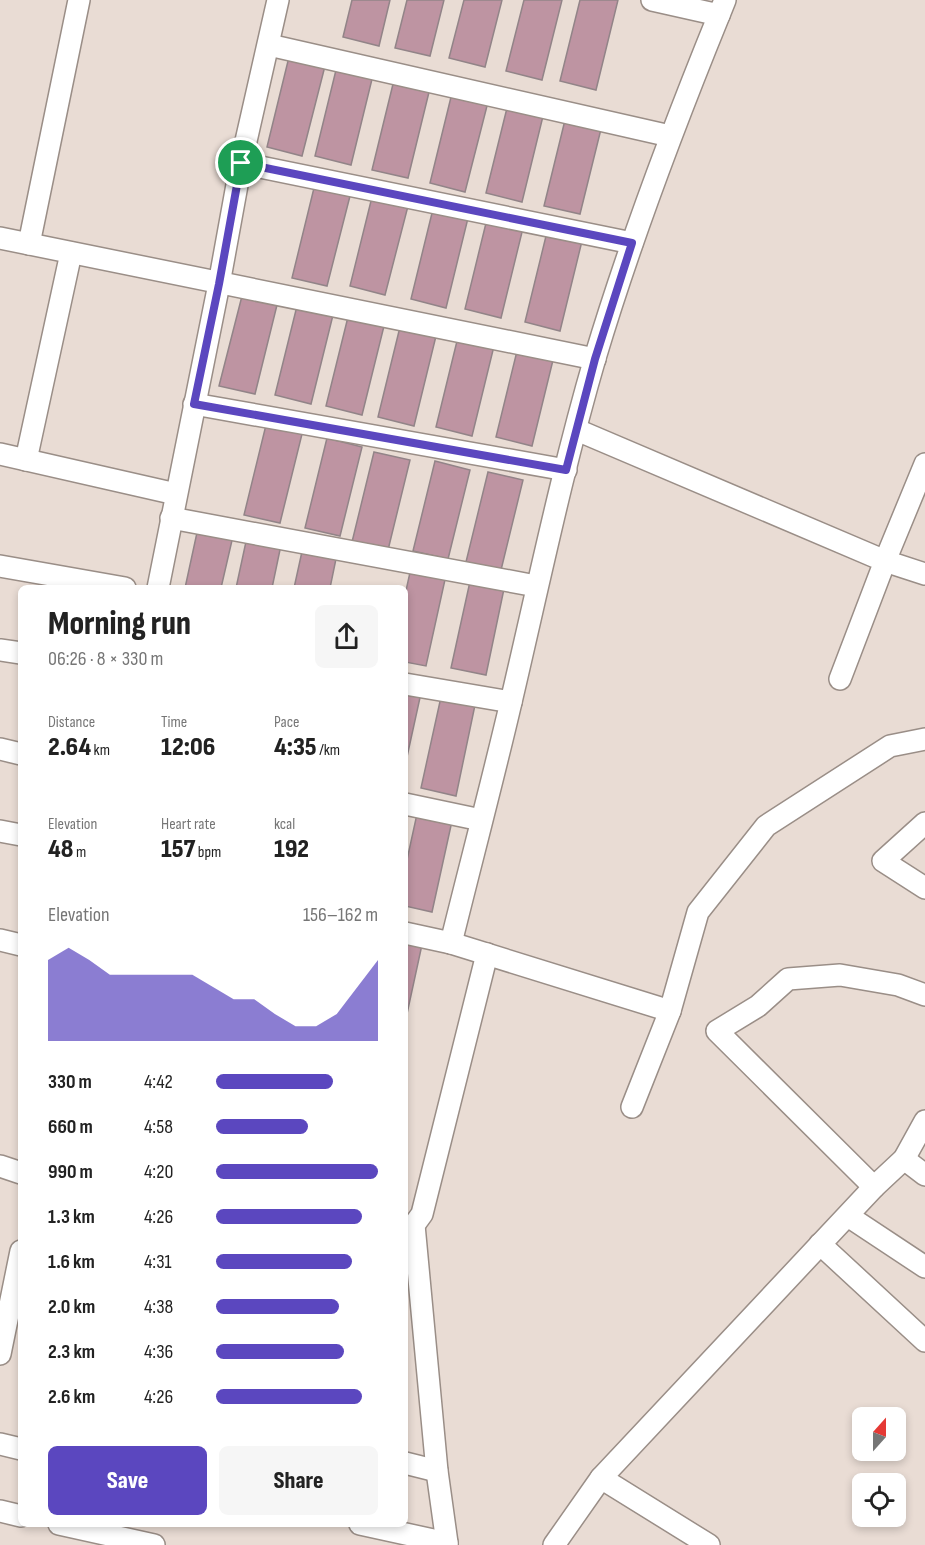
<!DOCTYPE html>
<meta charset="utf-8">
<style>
body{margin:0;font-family:"Sofia Sans Condensed",sans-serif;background:#f6f6f6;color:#222;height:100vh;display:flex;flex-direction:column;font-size:22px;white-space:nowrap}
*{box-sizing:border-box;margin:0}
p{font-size:20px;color:#767676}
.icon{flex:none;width:33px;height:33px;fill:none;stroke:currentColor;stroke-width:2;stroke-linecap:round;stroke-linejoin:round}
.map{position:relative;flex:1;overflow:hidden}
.side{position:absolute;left:18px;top:585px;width:390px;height:942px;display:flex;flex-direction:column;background:#fff;border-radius:9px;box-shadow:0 3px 9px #0003}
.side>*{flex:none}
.needle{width:39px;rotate:21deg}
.controls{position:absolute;left:852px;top:1407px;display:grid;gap:12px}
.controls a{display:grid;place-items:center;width:54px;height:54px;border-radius:9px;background:#fff;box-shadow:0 3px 9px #0003;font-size:30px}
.pin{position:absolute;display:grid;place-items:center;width:51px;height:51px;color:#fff;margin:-26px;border:3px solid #fff;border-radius:50%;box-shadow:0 2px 6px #0007}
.round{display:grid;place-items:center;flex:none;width:63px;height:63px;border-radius:9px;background:#f6f6f6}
.overview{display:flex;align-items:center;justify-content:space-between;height:102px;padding:0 30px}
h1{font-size:33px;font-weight:800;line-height:45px}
.figures{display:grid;grid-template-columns:repeat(3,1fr);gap:9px;height:102px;padding:6px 30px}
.figures div{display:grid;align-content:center}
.figures b{font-size:26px;font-weight:800}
.figures small{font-size:16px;font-weight:400}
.figures p{font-size:16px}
.chart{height:168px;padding:12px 30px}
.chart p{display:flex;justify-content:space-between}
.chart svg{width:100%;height:108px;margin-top:6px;fill:#5b47bf;opacity:.7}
.action{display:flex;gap:12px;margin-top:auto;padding:12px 30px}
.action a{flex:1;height:69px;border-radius:9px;background:#5b47bf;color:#fff;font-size:24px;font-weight:800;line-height:69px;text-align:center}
.action a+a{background:#f6f6f6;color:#222}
ul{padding:0 30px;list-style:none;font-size:20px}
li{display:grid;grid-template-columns:96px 72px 1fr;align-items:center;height:45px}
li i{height:15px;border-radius:8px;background:#5b47bf}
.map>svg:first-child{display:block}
</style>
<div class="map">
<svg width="925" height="1545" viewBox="0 0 925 1545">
<rect width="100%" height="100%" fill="#e9dcd4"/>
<g fill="#be94a2" stroke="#928488" stroke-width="1.5">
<path d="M352,0H390L379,46L343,37Z"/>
<path d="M407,0H444L430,56L395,48Z"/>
<path d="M464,0H502L485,67L449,58Z"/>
<path d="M524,0H562L542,80L506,71Z"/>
<path d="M580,0H618L596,90L560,81Z"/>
<path d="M289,57L325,66L302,156L267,147Z"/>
<path d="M337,66L373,75L351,165L315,156Z"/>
<path d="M394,80L430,88L408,178L372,170Z"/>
<path d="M452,93L488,102L465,192L430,183Z"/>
<path d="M508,104L544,112L522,202L486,193Z"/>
<path d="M566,116L602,125L580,214L544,206Z"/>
<path d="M314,188L350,196L327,286L292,278Z"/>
<path d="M372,197L408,206L385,295L350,286Z"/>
<path d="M433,209L468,218L446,308L411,299Z"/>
<path d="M487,219L523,228L501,318L465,309Z"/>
<path d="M547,232L582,241L560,331L525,322Z"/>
<path d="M242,296L277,305L255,394L219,386Z"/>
<path d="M297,306L333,315L311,404L275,395Z"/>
<path d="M348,317L384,326L362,415L326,406Z"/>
<path d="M400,327L436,336L414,426L378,417Z"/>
<path d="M458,337L494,346L472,436L436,427Z"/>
<path d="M518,347L554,356L532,446L496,437Z"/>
<path d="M266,425L302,434L280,523L244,515Z"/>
<path d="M327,438L362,447L340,536L305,528Z"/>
<path d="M374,452L410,460L388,550L352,542Z"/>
<path d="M435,461L470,470L448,559L413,551Z"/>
<path d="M488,472L523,480L501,570L466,562Z"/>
<path d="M198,528L233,536L221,588H185Z"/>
<path d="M247,537L281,545L272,588H236Z"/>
<path d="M303,547L337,554L330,588H294Z"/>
<path d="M411,568L446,575L426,666L405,662V595Z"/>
<path d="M471,577L505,584L486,675L451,668Z"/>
<path d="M405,690L421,693L405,766Z"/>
<path d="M441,697L475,705L456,796L421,788Z"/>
<path d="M417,814L452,821L432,912L405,906V869Z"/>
<path d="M405,936L423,940L405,1023Z"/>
</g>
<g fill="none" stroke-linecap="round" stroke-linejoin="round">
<g stroke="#9a8e87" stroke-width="24">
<g id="street">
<path d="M652,0L719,15L725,0"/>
<path d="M269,45L670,136"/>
<path d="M241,163L632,243"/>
<path d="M0,238L595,359"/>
<path d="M29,244L79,0"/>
<path d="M194,404L566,470"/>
<path d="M577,430L885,561L840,679"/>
<path d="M0,454L176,494"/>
<path d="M26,460L71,253"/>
<path d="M925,464L885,561L925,574"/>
<path d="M171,518L536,586"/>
<path d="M0,566L125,588"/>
<path d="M158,588L219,284L241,163L278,0"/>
<path d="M0,650L21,653"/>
<path d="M405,684L511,702"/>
<path d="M0,749L21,754"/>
<path d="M405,804L481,820"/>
<path d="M925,823L883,861L925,888"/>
<path d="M0,831L21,835"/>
<path d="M405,933L451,943L670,1011"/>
<path d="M0,940L21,945"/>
<path d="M451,943C471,862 492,783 511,702C538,587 562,471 595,358C630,241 673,128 719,15"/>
<path d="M632,1107L670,1011L698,912L766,826L890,746L925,739"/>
<path d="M904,1159L925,1175"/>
<path d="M0,1166L21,1173"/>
<path d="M874,1187L717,1031L758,1006L788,979L840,975L898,985L925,995"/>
<path d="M848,1216L925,1267"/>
<path d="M414,1225L437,1471L447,1543"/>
<path d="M405,1230L414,1225L422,1214L487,954"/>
<path d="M820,1244L925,1341"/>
<path d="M0,1354L21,1251"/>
<path d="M0,1444L21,1449"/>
<path d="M405,1463L437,1471"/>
<path d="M601,1478L709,1545"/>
<path d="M0,1511L21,1516"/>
<path d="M59,1524L154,1545"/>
<path d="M360,1524L447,1543V1545"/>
<path d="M554,1545L601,1478L874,1187L904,1159L925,1121"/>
</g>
</g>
<use href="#street" stroke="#fff" stroke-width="21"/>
</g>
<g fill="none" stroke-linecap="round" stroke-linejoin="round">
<g stroke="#fff" stroke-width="12">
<path id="route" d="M241,163L632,243L595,359L566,470L194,404L219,284Z"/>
</g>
<use href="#route" stroke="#5b47bf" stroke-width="8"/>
</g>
</svg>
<div class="controls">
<a><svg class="needle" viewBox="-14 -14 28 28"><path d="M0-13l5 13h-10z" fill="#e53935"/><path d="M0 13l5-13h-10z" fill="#767676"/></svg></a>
<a><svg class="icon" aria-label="locate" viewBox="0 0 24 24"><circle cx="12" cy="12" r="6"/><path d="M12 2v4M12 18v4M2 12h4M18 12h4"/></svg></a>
</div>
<div class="pin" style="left:241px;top:163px;background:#1e9e55"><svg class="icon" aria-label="arrive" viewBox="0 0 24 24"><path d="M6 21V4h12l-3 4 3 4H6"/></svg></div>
<section class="side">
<div class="overview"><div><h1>Morning run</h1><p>06:26 · 8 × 330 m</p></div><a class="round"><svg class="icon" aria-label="share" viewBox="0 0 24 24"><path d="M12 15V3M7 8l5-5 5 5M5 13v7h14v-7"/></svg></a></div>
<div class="figures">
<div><p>Distance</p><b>2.64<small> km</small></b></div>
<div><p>Time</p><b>12:06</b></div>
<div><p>Pace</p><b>4:35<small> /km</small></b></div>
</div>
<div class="figures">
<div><p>Elevation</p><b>48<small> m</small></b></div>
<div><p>Heart rate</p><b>157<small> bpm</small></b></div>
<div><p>kcal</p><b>192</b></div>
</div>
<div class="chart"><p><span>Elevation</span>156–162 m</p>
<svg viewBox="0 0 160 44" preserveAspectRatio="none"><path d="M0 44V11L10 6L20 11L30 17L40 17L50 17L60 17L70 17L80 22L90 27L100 27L110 33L120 38L130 38L140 33L150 22L160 11V44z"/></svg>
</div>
<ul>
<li><b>330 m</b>4:42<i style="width:72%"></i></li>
<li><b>660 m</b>4:58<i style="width:57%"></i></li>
<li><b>990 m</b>4:20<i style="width:100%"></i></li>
<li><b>1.3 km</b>4:26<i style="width:90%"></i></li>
<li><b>1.6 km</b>4:31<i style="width:84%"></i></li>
<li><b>2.0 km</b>4:38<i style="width:76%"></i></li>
<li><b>2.3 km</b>4:36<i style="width:79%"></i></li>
<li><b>2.6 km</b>4:26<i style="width:90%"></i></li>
</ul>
<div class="action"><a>Save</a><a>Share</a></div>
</section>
</div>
